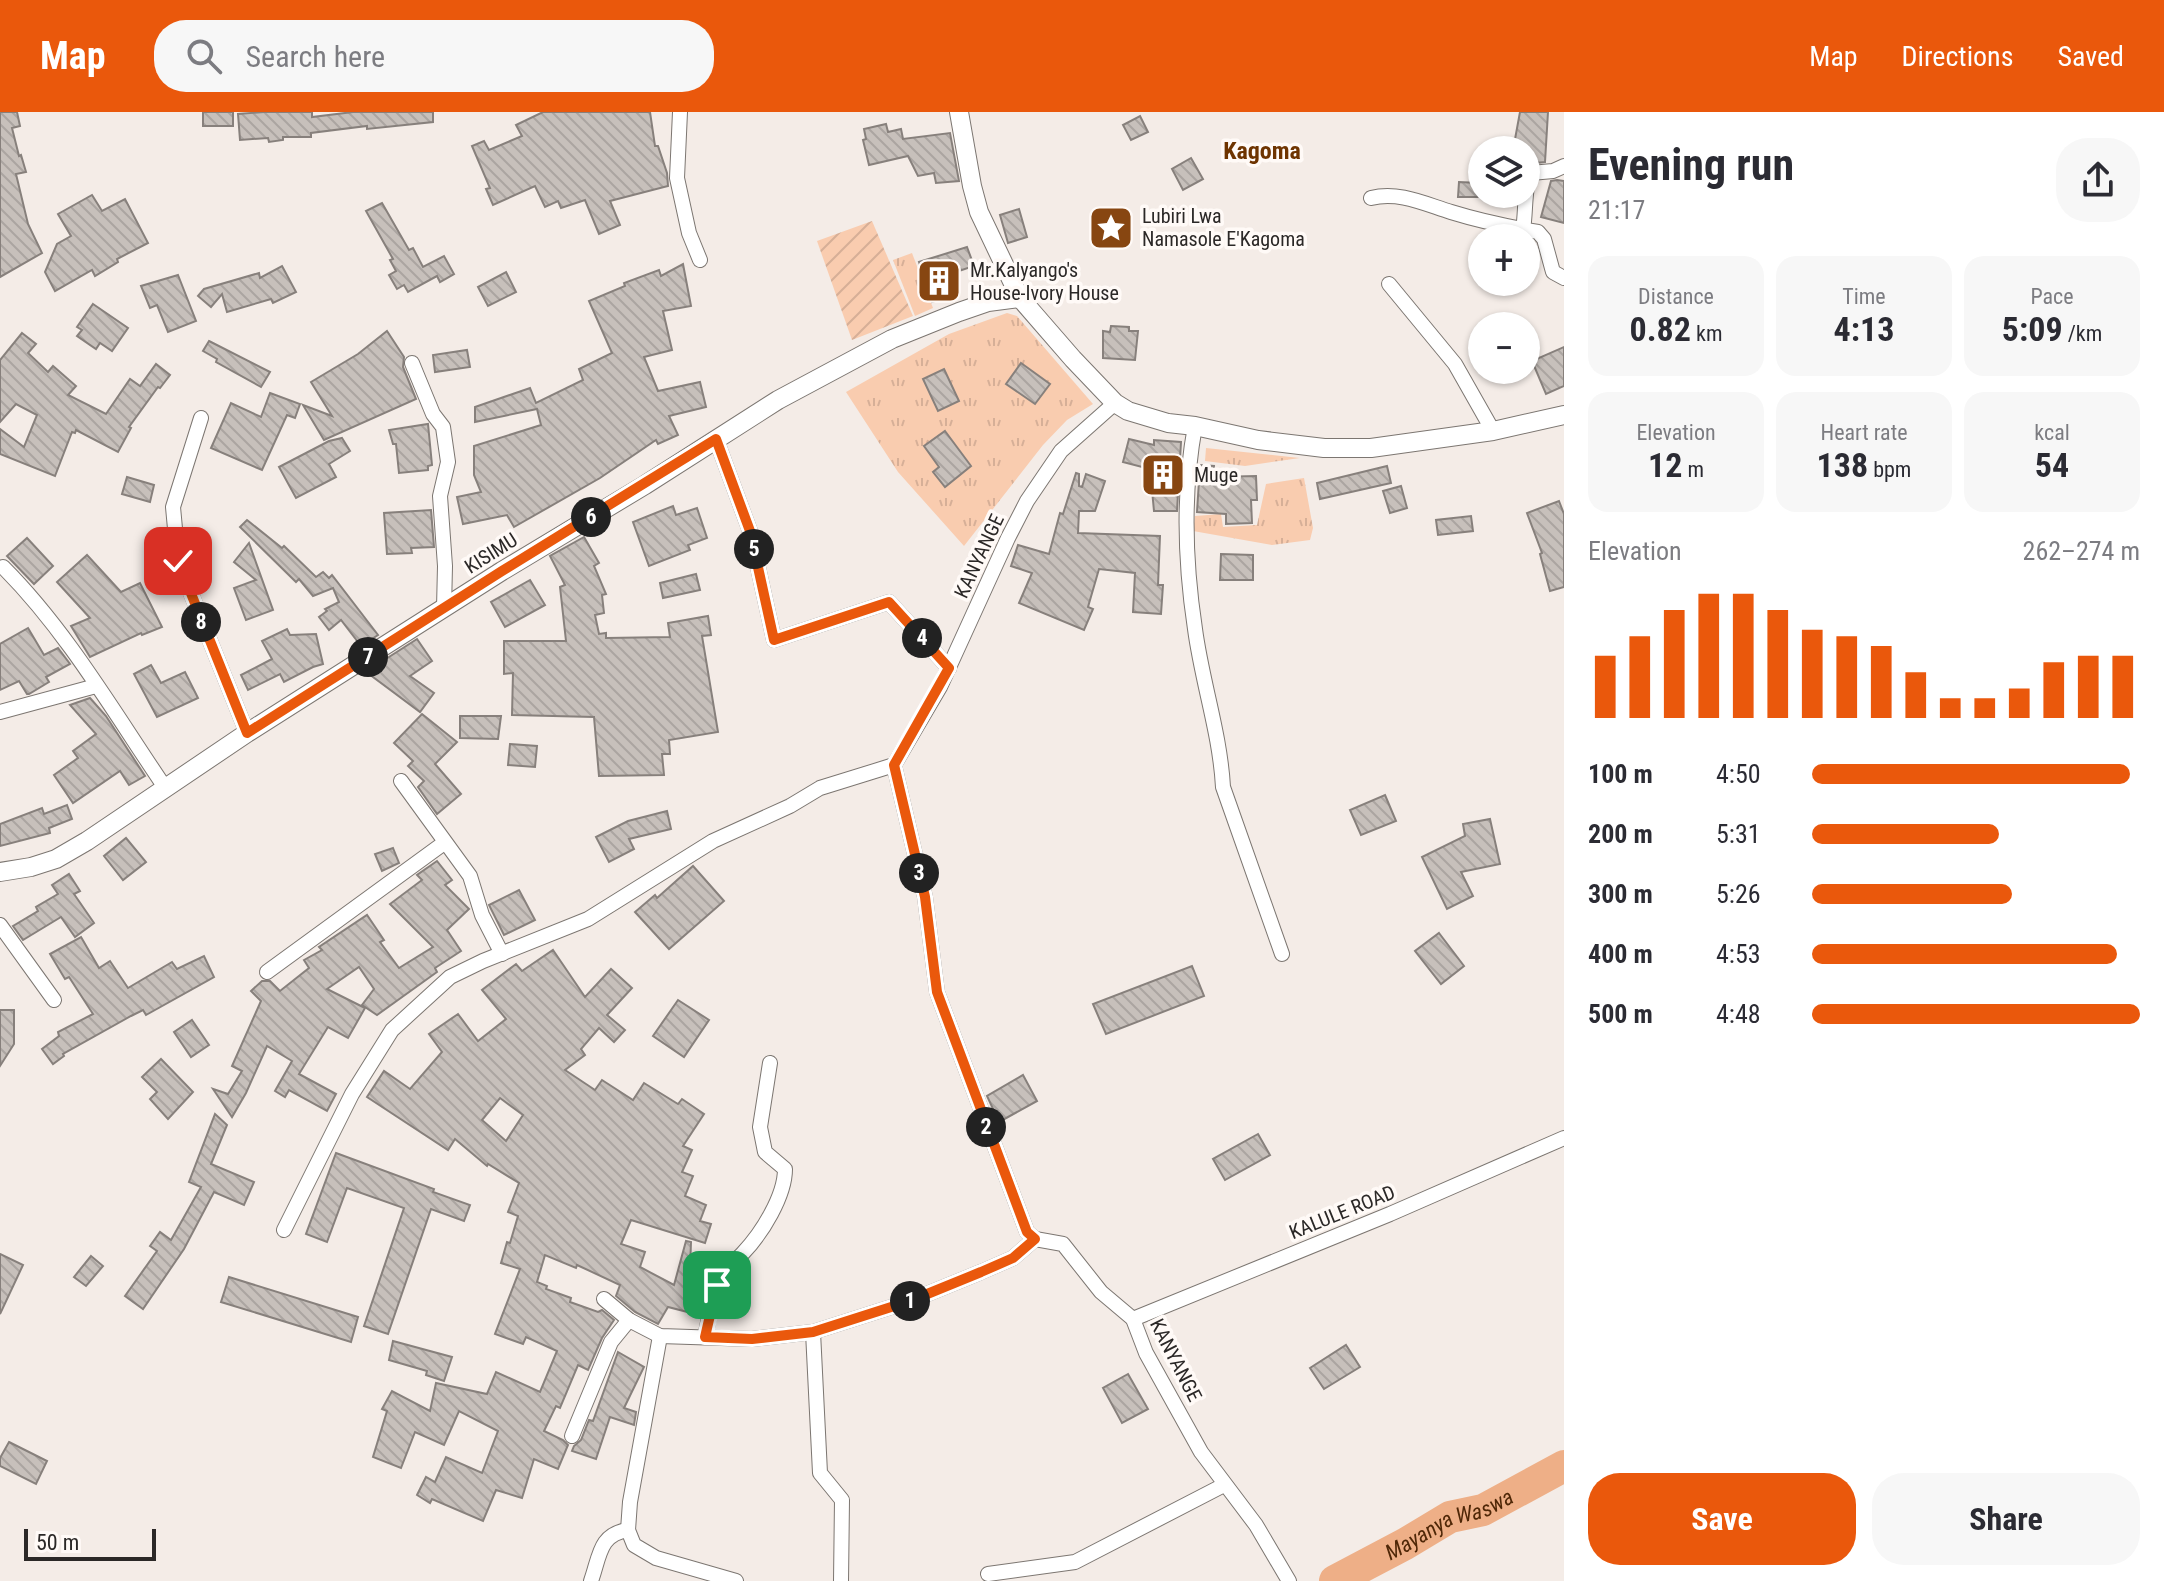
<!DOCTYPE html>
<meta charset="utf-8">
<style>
body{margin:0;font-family:"Roboto Condensed",sans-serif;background:#f7f7f7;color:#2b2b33;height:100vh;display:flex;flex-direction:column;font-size:30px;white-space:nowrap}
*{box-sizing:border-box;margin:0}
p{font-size:26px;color:#7c7c81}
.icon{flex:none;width:44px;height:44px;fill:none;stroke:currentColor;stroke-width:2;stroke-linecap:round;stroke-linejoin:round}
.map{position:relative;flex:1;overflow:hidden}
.details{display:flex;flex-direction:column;background:#fff;width:600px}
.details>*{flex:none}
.buttons{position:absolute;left:1468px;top:24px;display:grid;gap:16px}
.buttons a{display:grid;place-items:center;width:72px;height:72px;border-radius:50%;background:#fff;box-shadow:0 2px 6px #0004;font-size:40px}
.scale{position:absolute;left:24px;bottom:20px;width:132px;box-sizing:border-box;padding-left:8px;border:4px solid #2b2827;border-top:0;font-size:22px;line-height:28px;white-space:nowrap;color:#2b2827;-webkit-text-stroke:6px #fffaf7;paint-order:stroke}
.pin{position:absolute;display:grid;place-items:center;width:68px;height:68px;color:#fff;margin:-34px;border-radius:16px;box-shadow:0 4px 12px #0006}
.km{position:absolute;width:40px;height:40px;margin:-20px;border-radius:50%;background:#222;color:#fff;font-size:22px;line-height:40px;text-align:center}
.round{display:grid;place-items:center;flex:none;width:84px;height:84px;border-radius:32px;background:#f7f7f7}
.head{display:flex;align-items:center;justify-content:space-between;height:136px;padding:0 24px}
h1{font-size:44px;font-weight:700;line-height:60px}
.metrics{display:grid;grid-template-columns:repeat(3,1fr);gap:12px;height:136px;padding:8px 24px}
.metrics div{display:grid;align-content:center;border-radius:20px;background:#f7f7f7;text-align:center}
.metrics b{font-size:34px;font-weight:700}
.metrics small{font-size:22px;font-weight:400}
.metrics p{font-size:22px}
.chart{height:224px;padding:16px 24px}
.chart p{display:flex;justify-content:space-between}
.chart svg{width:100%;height:144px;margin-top:8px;stroke:#ea580c;stroke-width:6}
.action{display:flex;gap:16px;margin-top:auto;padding:16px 24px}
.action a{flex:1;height:92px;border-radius:32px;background:#ea580c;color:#fff;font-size:32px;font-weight:700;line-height:92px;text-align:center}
.action a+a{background:#f7f7f7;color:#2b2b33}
ul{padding:0 24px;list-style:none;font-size:26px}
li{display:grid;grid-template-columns:128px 96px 1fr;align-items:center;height:60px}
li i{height:20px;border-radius:10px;background:#ea580c}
header{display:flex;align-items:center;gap:48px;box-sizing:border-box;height:112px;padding:0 40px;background:#ea580c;color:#fff}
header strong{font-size:38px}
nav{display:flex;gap:44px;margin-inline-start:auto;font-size:28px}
.search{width:560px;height:72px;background:#f7f7f7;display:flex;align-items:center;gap:20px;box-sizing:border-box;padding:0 28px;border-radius:32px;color:#7c7c81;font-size:30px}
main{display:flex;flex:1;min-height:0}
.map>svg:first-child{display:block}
</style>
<header>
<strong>Map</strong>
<div class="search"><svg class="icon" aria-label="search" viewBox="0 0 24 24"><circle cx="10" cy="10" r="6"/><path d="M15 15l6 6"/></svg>Search here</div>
<nav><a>Map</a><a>Directions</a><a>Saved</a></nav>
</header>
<main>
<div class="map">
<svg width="1564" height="1469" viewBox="0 0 1564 1469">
<defs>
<pattern id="grass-tufts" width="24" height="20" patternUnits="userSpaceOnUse" patternTransform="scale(2)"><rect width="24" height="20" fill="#f9ccaf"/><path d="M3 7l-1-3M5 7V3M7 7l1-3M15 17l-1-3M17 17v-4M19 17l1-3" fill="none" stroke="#d6af97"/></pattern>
<pattern id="garden-furrows" width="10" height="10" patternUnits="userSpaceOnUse" patternTransform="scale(2)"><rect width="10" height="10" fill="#f9ccaf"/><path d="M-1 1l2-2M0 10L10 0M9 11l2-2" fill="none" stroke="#d6af97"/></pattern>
<pattern id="building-back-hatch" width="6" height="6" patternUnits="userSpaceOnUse" patternTransform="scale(2)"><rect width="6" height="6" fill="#c7c0bb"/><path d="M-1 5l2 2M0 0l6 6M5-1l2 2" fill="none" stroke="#aba5a1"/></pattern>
</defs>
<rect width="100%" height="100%" fill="#f4ece7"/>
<g fill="url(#grass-tufts)">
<path d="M912,141L933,196L915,204L893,148Z"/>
<path d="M1007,201L1017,204L1093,292L1067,308L1043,333L964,434L898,360L846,280L949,222Z"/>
<path d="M1206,336L1300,346L1245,354L1205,349Z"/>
<path d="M1304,366L1313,416L1310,428L1272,433L1193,419L1195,404L1221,402L1223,415L1257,413L1266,372Z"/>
</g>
<path fill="url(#garden-furrows)" d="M872,109L913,204L852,228L817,129Z"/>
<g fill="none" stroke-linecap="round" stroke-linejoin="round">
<path stroke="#eeaf87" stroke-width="32" id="s1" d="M1335,1469L1405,1432L1450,1405L1483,1398L1564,1354"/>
</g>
<g fill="url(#building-back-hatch)" stroke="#87807c" stroke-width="2" fill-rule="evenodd">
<path d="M0,0H17L20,14L12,16L19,44L21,43L26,60L16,62L28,112L42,141L0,165Z"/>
<rect x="203" y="0" width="30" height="14"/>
<path d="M264,0H312V5L353,0H433V10L367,17V14L311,21V25H283V28L269,30L268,26L240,28L238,2Z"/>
<path d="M543,0H650L655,34H658L667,61L668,74L610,89L620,113L599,122L585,88L561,96L558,89L545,95L535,74L493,93L486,77L490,76L472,34L484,29L489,38L522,24L516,13Z"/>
<path d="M1520,0H1548L1545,50L1526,52V38H1513Z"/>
<path d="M1140,4L1148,20L1131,28L1123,13Z"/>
<path d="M886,12L888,20L901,17L903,27L950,21L959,69L936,71L934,61L918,64L908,44L869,53L863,28L866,27L864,17Z"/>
<path d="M1191,46L1203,67L1183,78L1172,57Z"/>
<path d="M1557,68L1564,69V111L1541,105L1551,69Z"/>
<path d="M1459,70L1479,71L1478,85H1458Z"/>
<path d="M92,83L102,99L125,87L148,131L117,147L118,150L95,164L92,158L55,179L45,160L57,132L71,124L58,102Z"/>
<path d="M382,91L409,138L413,136L423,155L444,144L454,162L440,170L437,164L408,180L404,173L397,177L389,163L396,159L390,148L393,147L366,99Z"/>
<path d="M1019,97L1027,125L1008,131L1000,103Z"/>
<path d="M967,135L974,154L950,162L957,182L932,190L919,150Z"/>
<path d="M683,152L691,194L663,199L672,238L644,245L658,279L700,270L706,295L669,304L678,323L658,332L656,328L600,366L514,415L507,403L463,412L457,385L481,380L474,363V334L541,313L537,297L475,310V295L530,276L536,291L583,268L579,257L612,241L589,189L625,174L624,171L659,158L661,164Z"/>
<path d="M282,154L296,180L273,191L271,187L227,200L222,182L211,195L198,184L204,177L259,161L260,166Z"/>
<path d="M506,160L516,180L488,194L478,175Z"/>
<path d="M178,163L196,209L168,220L157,193L150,196L141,174Z"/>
<path d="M93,192L128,216L112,239L100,231L96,237L77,224L82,218L77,215Z"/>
<path d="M1111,214L1129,215V219H1138L1135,248L1103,246V219L1110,220Z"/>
<path d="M387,219L404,245L403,255L416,287L324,328L303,293L332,304L311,270L358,242Z"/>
<path d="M22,221L36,232L28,241L48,260L53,254L76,274L68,283L106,302L130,267L140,274L156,252L170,263L160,276L158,275L129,315L131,316L118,340L76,318L75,321L72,320L55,364L0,342V317L24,335L37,303L16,292L0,310V248Z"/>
<path d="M209,229L270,260L261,275L216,250L217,247L203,239Z"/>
<path d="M1564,235V274L1546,282L1532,249Z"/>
<path d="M467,238L470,255L435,260L433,243Z"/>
<path d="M1021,251L1050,272L1035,292L1006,272Z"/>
<path d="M944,257L959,289L938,299L923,267Z"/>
<path d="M270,281L300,292L295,306L287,303L262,358L211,336L231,291L261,305Z"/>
<path d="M428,312L432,353L428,354V358L399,361L396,332H393L389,318Z"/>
<path d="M945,319L971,354L945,375L933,360L939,355L924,334Z"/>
<path d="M342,326L350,339L329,352L336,365L296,386L279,355L329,329Z"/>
<path d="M1129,327L1154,333V328L1181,330L1177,399H1154L1150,357L1123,350Z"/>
<path d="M1200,353L1214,354L1213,365L1256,364L1257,388H1251L1252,411L1226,412V402L1197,400Z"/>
<path d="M1387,354L1391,371L1320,387L1317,371Z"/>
<path d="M1076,361L1079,362V374L1082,375L1086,362L1105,369L1095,399H1079L1078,421L1160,424L1158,473H1163L1161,502L1133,500L1135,461L1099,457L1088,495L1093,497L1084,518L1019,491L1032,461L1011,454L1018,433L1049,442L1060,401L1063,402Z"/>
<path d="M127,365L154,373L150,390L122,382Z"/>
<path d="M1401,374L1407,396L1390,401L1383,379Z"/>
<path d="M1559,389L1564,402V475L1550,479L1540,442L1542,441L1527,401Z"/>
<path d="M673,394L676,403L697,396L707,426L688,433L690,438L649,454L633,410Z"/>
<path d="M431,398L434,435L411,436L412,441L387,442L384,401Z"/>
<path d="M1471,404L1473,419L1438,423L1436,408Z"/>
<path d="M247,408L282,436L284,434L316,465L323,460L329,466L332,463L378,523L361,534L341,508L329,518L319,505L327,499L325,497L339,490L333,476L313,484L299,467L296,470L240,415Z"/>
<path d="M584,425L599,451L594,454L606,482L602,483L604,501L595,503L599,522L606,521V526L670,525L668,511L708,504L711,523L702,524L718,620L669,628L670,642H662L664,663L599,664L594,605L512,603L513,561L504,562V529H566L560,475L565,473L550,444Z"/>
<path d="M27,426L53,454L34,472L7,444Z"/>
<path d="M249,431L273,498L246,508L234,476L256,468L234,450Z"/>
<path d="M1221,442L1253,443V468H1220Z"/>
<path d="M87,443L121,480L140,471L162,515L142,523L141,521L90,545L71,514L90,506L57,470Z"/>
<path d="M696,462L700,478L663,486L660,471Z"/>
<path d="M530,468L545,493L505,515L491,490Z"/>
<path d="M28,516L44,543L58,536L70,552L46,565L49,570L29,582H27L19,569L0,578V532Z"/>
<path d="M287,517L290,523L316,522L323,552L313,555L284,570L280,562L248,578L241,563L272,547L262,529Z"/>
<path d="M417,527L432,549L410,564L434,581L420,600L369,562L375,554Z"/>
<path d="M151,553L161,571L185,560L198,586L157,605L134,562Z"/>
<path d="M90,586L106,604L145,664L129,673L120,659L73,691L54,663L78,646L73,639L96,622L70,593Z"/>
<path d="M422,602L457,630L435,652L461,682L437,702L418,675L424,669L408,654L413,649L394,631Z"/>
<path d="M460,604H501L498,627L460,626Z"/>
<path d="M510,632L537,634L535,655L508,653Z"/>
<path d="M1385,683L1396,709L1361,723L1350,698Z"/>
<path d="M67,693L72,707L49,716L50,721L0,734V712L42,696L44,702Z"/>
<path d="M667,699L671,717L629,727L634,737L609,750L596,725L628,709Z"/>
<path d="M1490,707L1500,752L1461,760L1473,784L1447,797L1422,745L1465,724L1463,712Z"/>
<path d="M126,726L146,750L123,768L104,744Z"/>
<path d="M393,736L399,751L382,759L375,742Z"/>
<path d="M437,749L452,768L445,773L469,797L447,818L461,839L435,856L437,860L377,903L362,893L374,877L359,855L327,877L365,896L348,926L328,915L299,962L336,982L327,999L289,978L285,985L275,979L292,949L267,934L246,981L232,1005L213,977L228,982L242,959L232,954L261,889L251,879L262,869H270L280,879L309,856L304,848L322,838L319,835L367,803L384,828L380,830L399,856L433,835L390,792L422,768L417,763Z"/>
<path d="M693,754L724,789L669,837L635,800L655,783L657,786Z"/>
<path d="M69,762L80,779L74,782L94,811L75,825L61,805L23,828L13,814L38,799L36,795L58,782L52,773Z"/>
<path d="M519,778L535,808L504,823L489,793Z"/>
<path d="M1439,821L1464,854L1441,872L1415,839Z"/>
<path d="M81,825L99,856L110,849L128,876L172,850L177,857L204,844L214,865L146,903L143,898L131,904L63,942L64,944L53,952L42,937L59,924L58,920L93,902L69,865L65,867L50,842Z"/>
<path d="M553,838L585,885L611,857L632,876L607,903L625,918L614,930L599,916L581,937L585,943L565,958L595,978L602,968L633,988L644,971L678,992L682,987L704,1002L683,1034L692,1038L682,1060L693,1064L685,1084L706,1093L700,1109L711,1112L705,1131L631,1108L621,1132L645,1140L640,1155L674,1173L686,1129L691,1130L690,1157L710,1163L699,1203L668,1195L658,1212L635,1200L616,1184L620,1173L577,1153L576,1156L545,1143L537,1170L547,1174L546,1177L571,1186L570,1190L598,1200L602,1198L614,1208L602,1226L588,1258L578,1253L560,1296L556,1294L544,1319L563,1328L568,1333L558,1357L534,1347L522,1386L496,1378L483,1409L432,1387L430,1391L417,1383L426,1365L435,1370L446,1345L482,1361L498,1319L459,1299L444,1333L415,1320L401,1356L373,1345L387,1299L382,1297L392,1279L430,1299L436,1271L487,1282L496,1260L540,1280L557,1239L526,1225L523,1232L495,1222L520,1157L501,1151L507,1130L510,1131L518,1104L508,1100L519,1071L488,1052L487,1054L455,1027L448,1038L367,985L384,959L410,977L442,940L429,922L458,902L478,929L506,907L482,878L516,852L522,859ZM500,986L523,1003L506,1029L482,1008Z"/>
<path d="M1192,854L1204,884L1106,922L1093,892Z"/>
<path d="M678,888L709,908L684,945L653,924Z"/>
<path d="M0,898H14V932L0,954Z"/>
<path d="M192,908L209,933L191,945L174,920Z"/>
<path d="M161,947L193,980L168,1007L150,987L157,980L142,965Z"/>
<path d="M1023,963L1037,989L999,1010L987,984Z"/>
<path d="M215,1002L227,1013L211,1052L254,1070L244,1093L214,1080L184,1137L143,1197L125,1184L157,1139L150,1134L160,1120L171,1128L201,1075L189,1070Z"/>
<path d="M1258,1022L1270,1043L1225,1068L1213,1047Z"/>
<path d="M336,1041L434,1077L433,1080L470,1093L464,1109L431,1097L388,1222L364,1214L404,1096L347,1076L327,1130L306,1122Z"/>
<path d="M0,1142L23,1153L0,1202Z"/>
<path d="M91,1144L103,1154L86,1174L74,1165Z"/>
<path d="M229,1165L358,1205L351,1230L221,1190Z"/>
<path d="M393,1229L452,1245L444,1269L426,1263L427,1259L389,1248Z"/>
<path d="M1346,1233L1360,1255L1324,1277L1310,1256Z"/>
<path d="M618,1240L644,1255L624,1296L636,1300L634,1313L610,1305L596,1347L572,1339L574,1334L581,1328L589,1308L593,1309Z"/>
<path d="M1128,1262L1148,1297L1122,1311L1103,1276Z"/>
<path d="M9,1330L47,1349L36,1372L0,1354V1346Z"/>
</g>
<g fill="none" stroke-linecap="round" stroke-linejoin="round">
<g stroke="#7c7671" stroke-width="16">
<g id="minor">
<path d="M680,0L677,66L689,121L700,148"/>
<path d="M1371,86C1399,79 1425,92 1451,100C1480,109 1509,115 1538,120L1544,127L1553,160L1564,166"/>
<path d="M1523,117C1526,102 1524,72 1531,61L1553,59L1564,54"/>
<path d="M1389,172L1455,252L1493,319"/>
<path d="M412,251L433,302L443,315L448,350L440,384L445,454L444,496"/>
<path d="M1115,291L1061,339L1027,389L1008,426L940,575L894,653L925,785L937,880L1027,1120L1035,1127L1063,1132L1101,1180L1133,1207L1146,1241L1201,1340L1256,1413L1289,1469"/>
<path d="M201,306L173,395L178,449L247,621"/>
<path d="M1195,314C1183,379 1185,451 1195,517C1202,570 1220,621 1223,675L1282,842"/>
<path d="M716,327L750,419L774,528L889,490L949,556"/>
<path d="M3,455C67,519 115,602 166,677"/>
<path d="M0,600L96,574"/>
<path d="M401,669L470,764L482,803L502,842"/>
<path d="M0,813L54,888"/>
<path d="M267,860L444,731"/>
<path d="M284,1118L352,982L392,918L450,865L483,849L588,807L713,729L790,694L820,676L894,653"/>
<path d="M604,1187L629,1208L660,1224L752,1227L813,1220L910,1189L981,1160L1013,1146L1035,1127"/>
<path d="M1133,1207L1390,1102L1564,1026"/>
<path d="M813,1220L820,1361L842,1388L841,1469"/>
<path d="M660,1224L630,1390L628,1418L634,1433L656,1446L736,1469"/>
<path d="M705,1225C710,1205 711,1181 721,1163C726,1154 736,1149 743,1141C762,1121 785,1084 785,1057L765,1040L760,1015L770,951"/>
<path d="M572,1324L611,1230L629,1208"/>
<path d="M988,1462L1075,1450L1224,1373"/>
<path d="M591,1469C600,1444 599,1422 628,1418"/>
</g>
</g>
<g stroke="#7c7671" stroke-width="20">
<g id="tertiary">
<path d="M959,0L972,74L979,100L1020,186L1073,247L1115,291L1128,299L1168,311L1195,314L1258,328L1324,336H1371L1493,319L1564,303"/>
<path d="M0,760L31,755L56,747L87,729L247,621L502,459L645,373L778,288L892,227L959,200L988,190L1020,186"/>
</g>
</g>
<use href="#minor" stroke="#fff" stroke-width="14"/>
<use href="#tertiary" stroke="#fff" stroke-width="18"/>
</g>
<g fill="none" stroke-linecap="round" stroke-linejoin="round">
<g stroke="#fff" stroke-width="16">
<path id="route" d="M178,449L247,621L502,459L716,327L750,419L774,528L889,490L949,556L894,653L925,785L937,880L1027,1120L1035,1127L1013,1146L981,1160L910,1189L813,1220L752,1227L705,1225L717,1173"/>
</g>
<use href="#route" stroke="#ea580c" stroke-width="10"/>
</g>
<defs>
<g id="sight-square" transform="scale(2.3)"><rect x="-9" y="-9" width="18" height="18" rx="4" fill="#874611" stroke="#fffaf7"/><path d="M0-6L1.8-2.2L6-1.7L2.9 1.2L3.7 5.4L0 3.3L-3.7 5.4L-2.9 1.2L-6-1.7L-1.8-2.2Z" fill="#fff"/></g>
<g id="building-square" transform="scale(2.3)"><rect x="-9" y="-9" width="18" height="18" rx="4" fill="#874611" stroke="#fffaf7"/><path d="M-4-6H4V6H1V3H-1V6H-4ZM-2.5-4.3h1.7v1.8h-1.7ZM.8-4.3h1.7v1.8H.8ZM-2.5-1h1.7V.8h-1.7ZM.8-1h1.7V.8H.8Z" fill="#fff"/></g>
</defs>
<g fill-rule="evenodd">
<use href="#sight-square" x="1111" y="116"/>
<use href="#building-square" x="939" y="169"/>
<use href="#building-square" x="1163" y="363"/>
</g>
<g text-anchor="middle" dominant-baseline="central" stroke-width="7" stroke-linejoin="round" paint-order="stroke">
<g font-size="20" fill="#2b2827" stroke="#fffaf7" text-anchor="start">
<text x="1142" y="104">Lubiri Lwa<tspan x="1142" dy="23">Namasole E'Kagoma</tspan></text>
<text x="970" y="158">Mr.Kalyango's<tspan x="970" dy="23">House-Ivory House</tspan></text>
<text x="1194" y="363">Muge</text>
</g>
<g font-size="20" fill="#2b2827" stroke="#fffaf7">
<text transform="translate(491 441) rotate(-32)">KISIMU</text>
<text transform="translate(979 444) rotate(-65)">KANYANGE</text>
<text transform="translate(1342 1100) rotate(-22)">KALULE ROAD</text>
<text transform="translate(1176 1248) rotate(63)">KANYANGE</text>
</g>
<g font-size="22" font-style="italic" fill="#4f2707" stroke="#fffaf7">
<text stroke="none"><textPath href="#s1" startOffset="128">Mayanya Waswa</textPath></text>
</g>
<g font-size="24" font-weight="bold" fill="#6e3400" stroke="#fffaf7">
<text x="1262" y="39">Kagoma</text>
</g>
</g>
</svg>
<div class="buttons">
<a><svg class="icon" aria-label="layers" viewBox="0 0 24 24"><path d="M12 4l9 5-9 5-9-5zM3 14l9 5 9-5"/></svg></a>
<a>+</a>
<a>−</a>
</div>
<div class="scale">50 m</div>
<div class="pin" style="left:717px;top:1173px;background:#1e9e55"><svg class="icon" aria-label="arrive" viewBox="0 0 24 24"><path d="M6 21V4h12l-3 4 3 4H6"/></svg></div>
<div class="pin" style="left:178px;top:449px;background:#d93025"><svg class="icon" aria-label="check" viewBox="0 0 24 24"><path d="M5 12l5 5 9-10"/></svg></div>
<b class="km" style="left:910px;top:1189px">1</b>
<b class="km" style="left:986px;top:1015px">2</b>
<b class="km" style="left:919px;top:761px">3</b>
<b class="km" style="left:922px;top:526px">4</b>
<b class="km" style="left:754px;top:437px">5</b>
<b class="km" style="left:591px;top:405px">6</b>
<b class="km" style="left:368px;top:545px">7</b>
<b class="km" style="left:201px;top:510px">8</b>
</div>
<section class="details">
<div class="head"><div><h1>Evening run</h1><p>21:17</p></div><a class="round"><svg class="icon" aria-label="share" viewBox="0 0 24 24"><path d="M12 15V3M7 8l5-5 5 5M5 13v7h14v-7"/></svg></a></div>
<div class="metrics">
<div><p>Distance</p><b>0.82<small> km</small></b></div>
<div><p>Time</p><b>4:13</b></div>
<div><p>Pace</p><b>5:09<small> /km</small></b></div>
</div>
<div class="metrics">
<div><p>Elevation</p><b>12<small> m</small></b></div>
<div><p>Heart rate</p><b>138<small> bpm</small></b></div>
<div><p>kcal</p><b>54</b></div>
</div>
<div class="chart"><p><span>Elevation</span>262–274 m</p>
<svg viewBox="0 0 160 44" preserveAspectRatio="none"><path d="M5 44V25M15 44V19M25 44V11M35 44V6M45 44V6M55 44V11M65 44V17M75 44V19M85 44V22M95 44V30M105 44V38M115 44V38M125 44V35M135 44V27M145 44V25M155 44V25"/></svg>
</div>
<ul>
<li><b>100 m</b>4:50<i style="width:97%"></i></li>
<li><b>200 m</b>5:31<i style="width:57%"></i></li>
<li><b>300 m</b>5:26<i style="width:61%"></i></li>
<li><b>400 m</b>4:53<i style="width:93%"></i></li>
<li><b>500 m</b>4:48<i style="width:100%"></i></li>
</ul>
<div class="action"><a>Save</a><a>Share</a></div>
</section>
</main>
